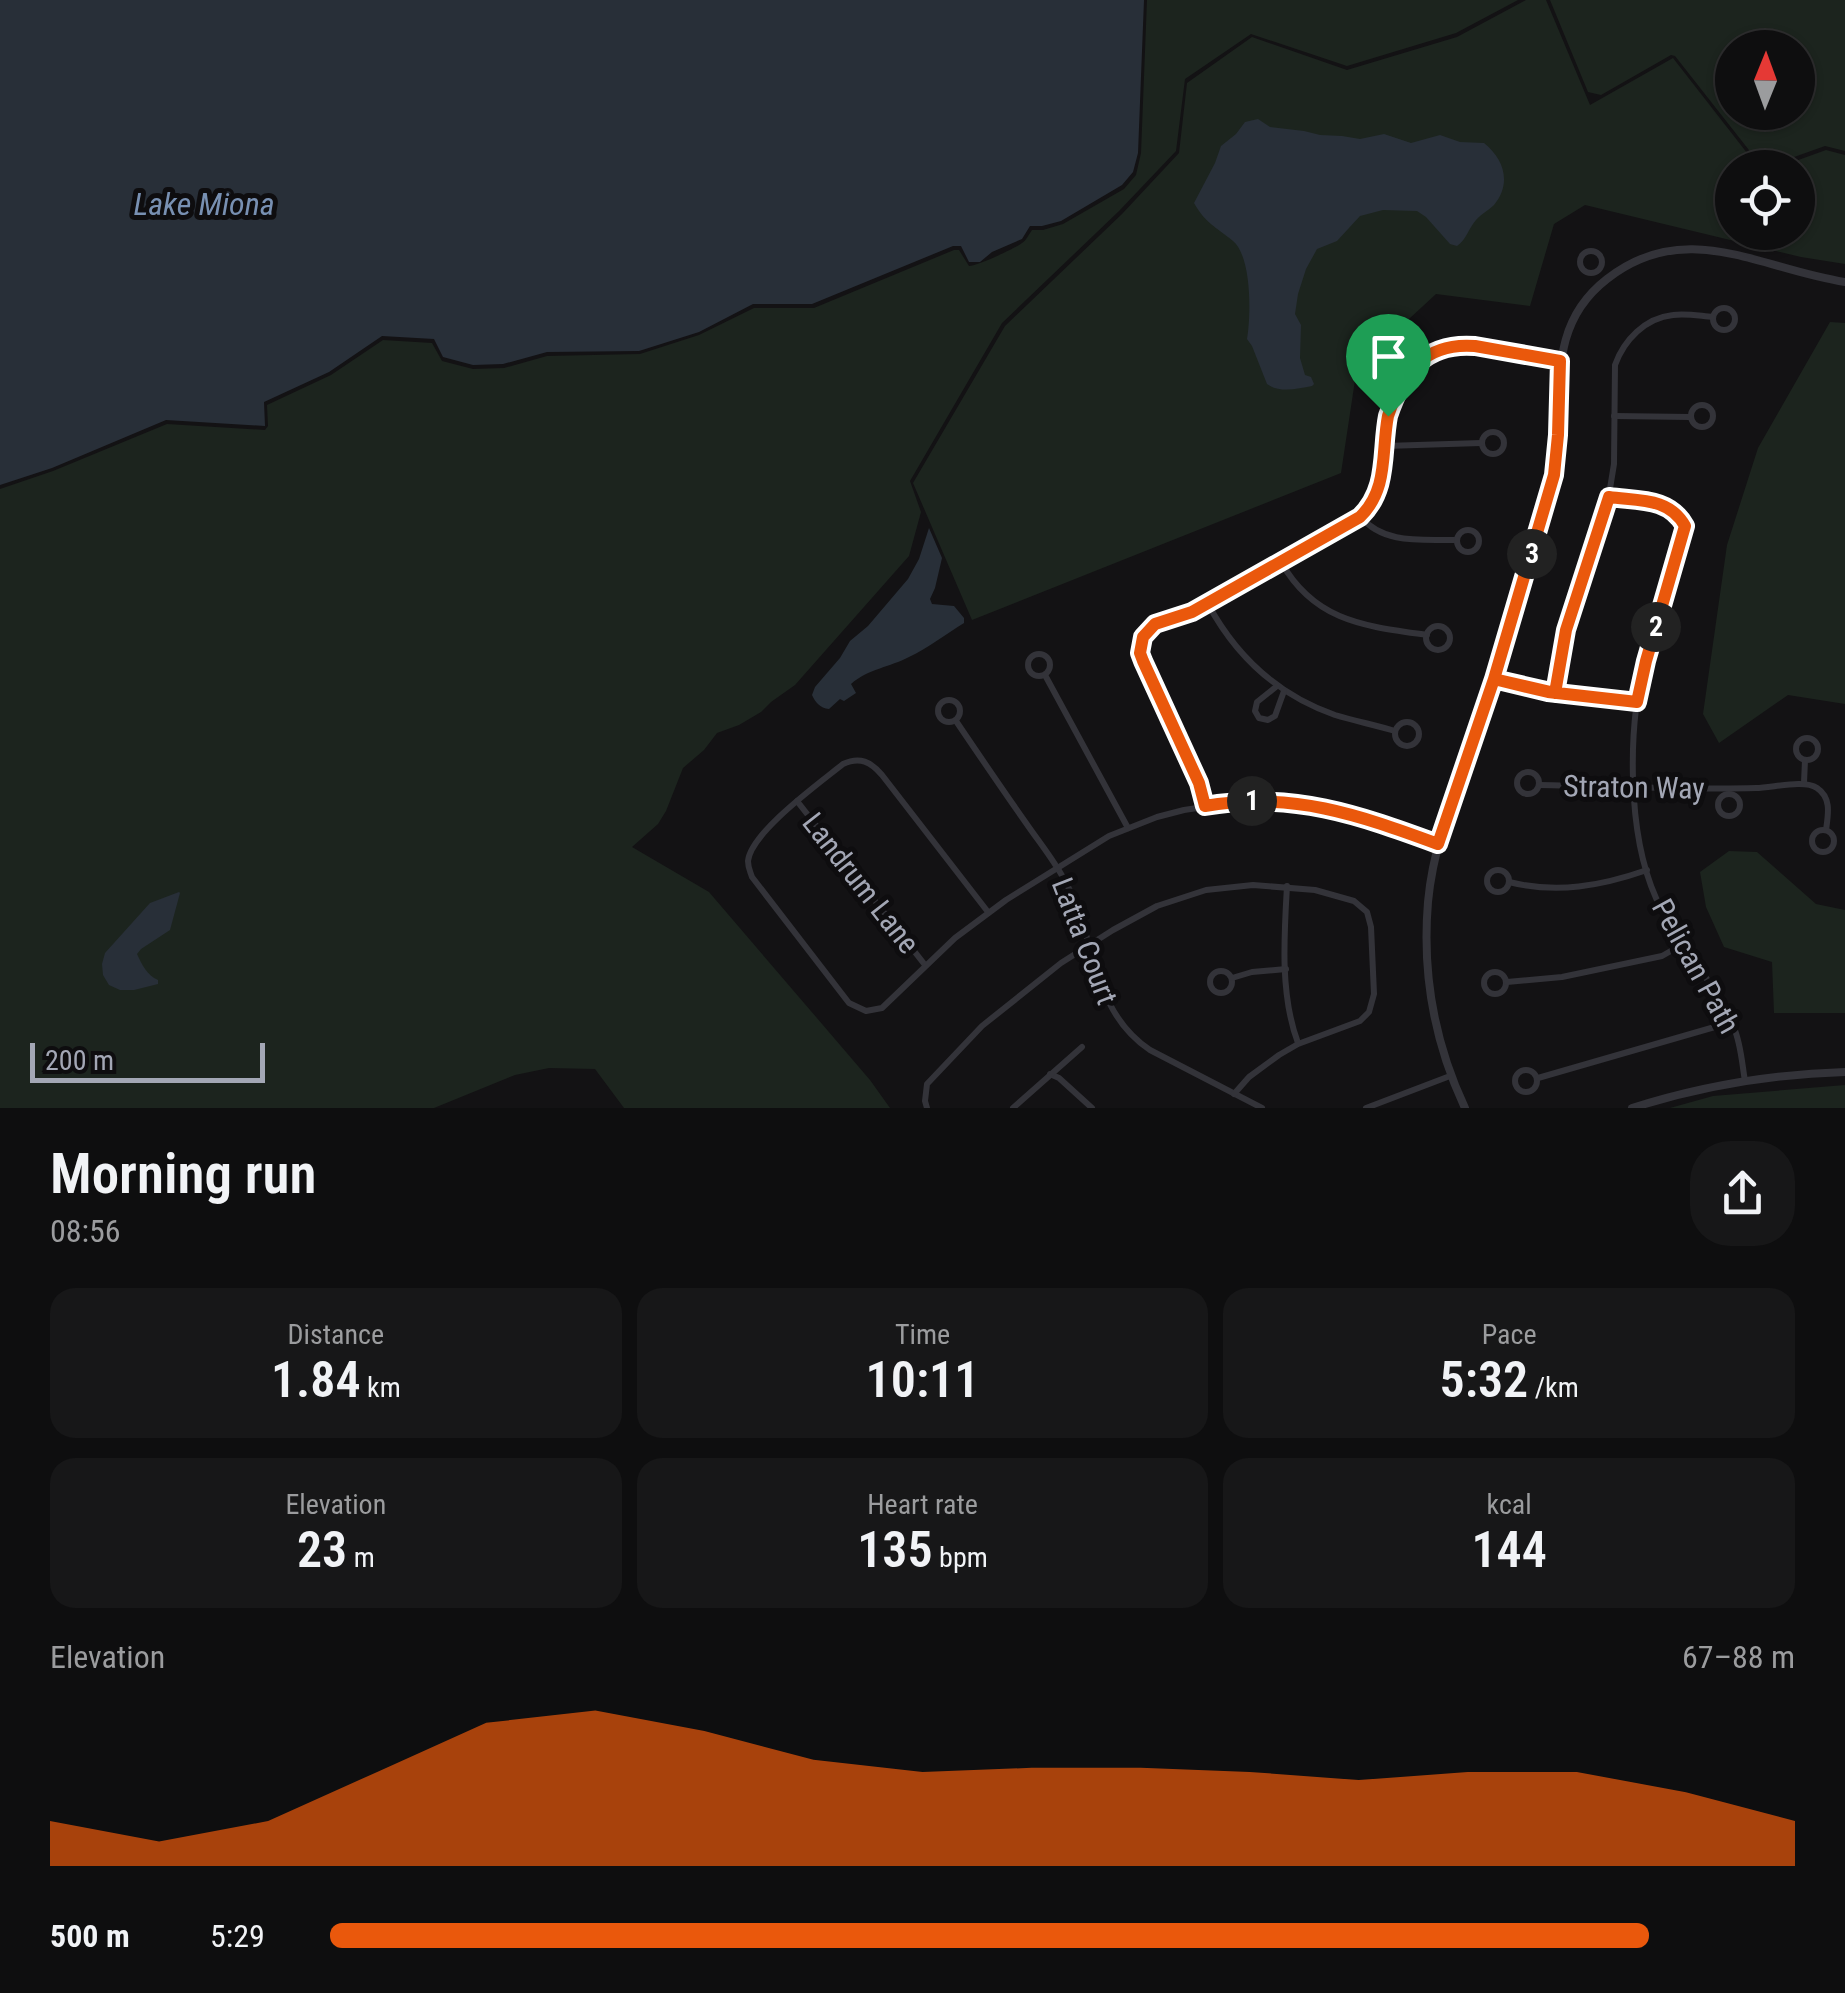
<!DOCTYPE html>
<meta charset="utf-8">
<style>
body{margin:0;font-family:"Roboto Condensed",sans-serif;background:#171718;color:#f1f3f6;height:100vh;display:flex;flex-direction:column;font-size:38px;white-space:nowrap}
*{box-sizing:border-box;margin:0}
p{font-size:32px;color:#9b9c9e}
.icon{flex:none;width:55px;height:55px;fill:none;stroke:currentColor;stroke-width:2;stroke-linecap:round;stroke-linejoin:round}
.map{position:relative;height:1108px;overflow:hidden}
.panel{display:flex;flex-direction:column;background:#0e0e0f;flex:1}
.panel>*{flex:none}
.needle{width:65px;rotate:1deg}
.controls{position:absolute;left:1715px;top:30px;display:grid;gap:20px}
.controls a{display:grid;place-items:center;width:100px;height:100px;border-radius:50%;background:#0e0e0f;box-shadow:0 2px 8px #0004,0 0 0 2px #2e2e2f;font-size:50px}
.scale{position:absolute;left:30px;bottom:25px;width:235px;box-sizing:border-box;padding-left:10px;border:5px solid #a3a7b5;border-top:0;font-size:28px;line-height:35px;white-space:nowrap;color:#a3a7b5;-webkit-text-stroke:8px #0e0d0f;paint-order:stroke}
.pin{position:absolute;display:grid;place-items:center;width:85px;height:85px;color:#fff;margin:-102px -42px;border-radius:50% 50% 50% 0;rotate:-45deg;box-shadow:0 0 10px #0007}
.pin .icon{rotate:45deg}
.km{position:absolute;width:50px;height:50px;margin:-25px;border-radius:50%;background:#222;color:#fff;font-size:28px;line-height:50px;text-align:center}
.round{display:grid;place-items:center;flex:none;width:105px;height:105px;border-radius:40px;background:#171718}
.overview{display:flex;align-items:center;justify-content:space-between;height:170px;padding:0 50px}
h1{font-size:55px;font-weight:600;line-height:75px}
.figures{display:grid;grid-template-columns:repeat(3,1fr);gap:15px;height:170px;padding:10px 50px}
.figures div{display:grid;align-content:center;border-radius:25px;background:#171718;text-align:center}
.figures b{font-size:50px;font-weight:600}
.figures small{font-size:28px;font-weight:400}
.figures p{font-size:28px}
.chart{height:280px;padding:20px 50px}
.chart p{display:flex;justify-content:space-between}
.chart svg{width:100%;height:180px;margin-top:10px;fill:#ea580c;opacity:.7}
ul{padding:0 50px;list-style:none;font-size:32px}
li{display:grid;grid-template-columns:160px 120px 1fr;align-items:center;height:75px}
li i{height:25px;border-radius:12px;background:#ea580c}
.map>svg:first-child{display:block}
</style>
<div class="map">
<svg width="1845" height="1108" viewBox="0 0 1845 1108">
<rect width="100%" height="100%" fill="#131214"/>
<g fill="#1c241e" fill-rule="evenodd">
<path d="M1147,0H1518L1456,33L1347,66L1251,34L1185,79L1176,151L1119,211L1002,323L910,481L921,512L909,556L795,685L771,702L761,712L739,725L717,733L704,750L683,768L666,811L658,824L632,847L709,892L870,1080L890,1108H624L595,1069L549,1068L515,1075L434,1108H0V489L53,471L167,424L265,430L268,426L267,405L331,375L383,340L432,343L442,361L473,369L504,368L547,356L640,354L699,335L754,308H814L954,250H959L969,266C977,266 1014,249 1022,243C1026,241 1029,234 1032,230H1043L1063,224L1124,189L1136,175L1141,153Z"/>
<path d="M1526,0H1546L1590,105L1673,58L1758,167L1732,168V232H1798V168L1779,167L1826,150L1845,155V264L1801,257L1585,205L1554,224L1530,306L1436,294L1357,367L1341,473L972,620L913,483L1005,326L1122,214L1179,153L1187,83L1252,37L1347,70L1457,37Z"/>
<path d="M1550,0H1845V151L1825,146L1766,167L1756,159L1675,56L1671,55L1601,95L1588,92ZM1732,48H1798V112H1732Z"/>
<path d="M1830,322L1845,323V704L1788,695L1719,743L1703,714L1727,545L1758,448Z"/>
<path d="M1729,851L1757,852L1816,904L1845,910V1013H1774L1772,962L1724,947L1706,907L1700,872Z"/>
<path d="M1845,1085V1108H1670L1713,1096Z"/>
</g>
<g fill="#282f38">
<path d="M0,0H1144L1138,153L1133,172L1122,185L1061,221L1042,226H1030L1022,239L992,252L980,262H969L961,246H953L812,304H753L699,332L639,351L547,352L503,364L473,365L443,357L434,339L382,336L329,372L264,402L265,426L166,420L52,468L0,485Z"/>
<path d="M1258,119L1270,127L1304,131L1320,135L1342,136L1360,139L1384,134L1411,143L1440,135L1460,142L1484,143C1504,159 1512,183 1494,205C1488,211 1481,214 1476,220C1468,229 1467,239 1457,246L1450,244L1426,217L1417,211L1383,210L1360,216L1337,241L1317,249L1306,269L1298,294L1295,314L1301,325L1300,358L1305,375L1311,377L1314,384L1312,386C1297,389 1279,393 1267,384L1252,346L1247,339C1251,316 1252,257 1233,241C1215,226 1206,224 1194,203L1215,163L1221,146L1236,134L1245,122Z"/>
<path d="M929,528L942,558L935,588L930,599L932,604L954,606L964,618V623C946,634 928,648 909,657C890,667 868,669 851,684L856,693L844,701L840,699L829,709C820,708 815,702 812,695L815,687L840,658L850,641L868,626L908,579L919,559Z"/>
<path d="M179,892L180,893L170,930L141,949L137,954C142,965 147,975 158,980V984L134,990H120L109,985L103,975L102,964L105,953L150,903Z"/>
</g>
<g fill="none" stroke-linecap="round" stroke-linejoin="round">
<g stroke="#333339" stroke-width="6">
<circle cx="1591" cy="262" r="11"/>
<circle cx="1724" cy="319" r="11"/>
<circle cx="1702" cy="416" r="11"/>
<path d="M1614,416L1690,417"/>
<circle cx="1493" cy="443" r="11"/>
<path d="M1385,446L1481,443"/>
<path d="M1609,497C1638,501 1669,497 1685,526C1677,571 1659,614 1646,658C1627,726 1627,833 1656,898C1677,945 1715,981 1734,1028C1741,1044 1742,1064 1745,1081"/>
<path d="M1361,517C1384,545 1423,539 1457,540"/>
<circle cx="1468" cy="541" r="11"/>
<path d="M1281,562C1315,622 1365,626 1427,635"/>
<path d="M1208,604C1236,656 1278,695 1335,715C1355,721 1375,725 1395,731"/>
<circle cx="1438" cy="638" r="12"/>
<circle cx="1039" cy="665" r="11"/>
<path d="M1045,675L1128,828"/>
<path d="M1494,679L1548,692L1637,701"/>
<path d="M1277,686L1257,702L1255,711L1259,718L1268,720L1275,716L1284,691"/>
<path d="M1555,693L1566,630L1607,507L1614,464L1615,365C1624,340 1645,318 1673,315C1686,313 1700,316 1713,317"/>
<circle cx="949" cy="711" r="11"/>
<path d="M956,721C979,755 1002,789 1026,823C1039,842 1054,860 1065,881C1097,938 1090,1010 1150,1050L1262,1108"/>
<circle cx="1407" cy="734" r="12"/>
<circle cx="1807" cy="749" r="11"/>
<circle cx="1528" cy="783" r="11"/>
<path d="M1804,783L1805,760"/>
<path d="M1539,785C1612,786 1684,790 1756,788C1772,788 1804,779 1817,788C1832,798 1828,815 1826,830"/>
<circle cx="1729" cy="805" r="11"/>
<path d="M797,801L925,965"/>
<path d="M1205,806L1199,783L1143,661L1140,653L1143,637L1155,625L1192,612L1361,517C1381,497 1382,474 1384,446C1389,401 1407,348 1461,346C1490,344 1531,356 1560,361"/>
<circle cx="1823" cy="841" r="11"/>
<circle cx="1498" cy="881" r="11"/>
<path d="M1509,882C1557,894 1601,886 1647,870"/>
<path d="M1287,886C1284,937 1280,995 1298,1043"/>
<path d="M988,912L882,775C871,762 860,756 843,764C821,782 751,832 748,861C748,868 750,871 752,877L849,1003L866,1011L882,1008L955,938L1006,900L1109,836L1157,817L1184,810L1237,802L1304,804L1355,814L1438,844"/>
<circle cx="1221" cy="982" r="11"/>
<circle cx="1495" cy="983" r="11"/>
<path d="M1232,978L1252,972L1286,969"/>
<path d="M1507,982L1562,977L1662,956L1683,944"/>
<circle cx="1526" cy="1081" r="11"/>
<path d="M1050,1074L1059,1078L1092,1108"/>
<path d="M1538,1078L1732,1022"/>
<path d="M927,1108L925,1101L927,1084L982,1026L1061,963L1113,930L1157,906L1206,890L1253,885L1315,890L1354,901L1367,912L1371,927L1374,994L1369,1012L1360,1021L1298,1044L1279,1055L1249,1077L1234,1094"/>
<path d="M1013,1108L1082,1047"/>
<path d="M1366,1108L1450,1076"/>
</g>
<g stroke="#333339" stroke-width="8">
<path d="M1465,1108C1435,1044 1422,973 1428,902C1433,846 1454,795 1473,743C1489,700 1500,656 1513,613C1529,564 1550,512 1556,460C1564,393 1545,327 1607,279C1686,217 1760,269 1845,282"/>
<path d="M1632,1108C1701,1086 1772,1074 1845,1072"/>
</g>
</g>
<g fill="none" stroke-linecap="round" stroke-linejoin="round">
<g stroke="#fff" stroke-width="20">
<path id="route" d="M1388,416C1381,452 1389,489 1360,517L1192,612L1155,624L1143,637L1140,653L1143,661L1199,783L1205,806C1292,791 1359,815 1438,844L1494,679L1548,692L1637,702L1646,661L1685,526C1669,497 1638,501 1609,497L1566,630L1555,693L1494,679L1554,475L1558,435L1560,361L1475,346C1425,342 1403,372 1388,416"/>
</g>
<use href="#route" stroke="#ea580c" stroke-width="12"/>
</g>
<g text-anchor="middle" dominant-baseline="central" stroke-width="10" stroke-linejoin="round" paint-order="stroke">
<g font-size="30" fill="#a3a7b5" stroke="#0e0d0f">
<text transform="translate(1634 787) rotate(1)">Straton Way</text>
<text transform="translate(861 883) rotate(52)">Landrum Lane</text>
<text transform="translate(1085 941) rotate(69)">Latta Court</text>
<text transform="translate(1696 966) rotate(61)">Pelican Path</text>
</g>
<g font-size="32" font-style="italic" fill="#7890b2" stroke="#0e0d0f">
<text x="204" y="204">Lake Miona</text>
</g>
</g>
</svg>
<div class="controls">
<a><svg class="needle" viewBox="-14 -14 28 28"><path d="M0-13l5 13h-10z" fill="#e53935"/><path d="M0 13l5-13h-10z" fill="#9b9c9e"/></svg></a>
<a><svg class="icon" aria-label="locate" viewBox="0 0 24 24"><circle cx="12" cy="12" r="6"/><path d="M12 2v4M12 18v4M2 12h4M18 12h4"/></svg></a>
</div>
<div class="scale">200 m</div>
<div class="pin" style="left:1388px;top:416px;background:#1e9e55"><svg class="icon" aria-label="arrive" viewBox="0 0 24 24"><path d="M6 21V4h12l-3 4 3 4H6"/></svg></div>
<b class="km" style="left:1252px;top:801px">1</b>
<b class="km" style="left:1656px;top:627px">2</b>
<b class="km" style="left:1532px;top:554px">3</b>
</div>
<section class="panel">
<div class="overview"><div><h1>Morning run</h1><p>08:56</p></div><a class="round"><svg class="icon" aria-label="share" viewBox="0 0 24 24"><path d="M12 15V3M7 8l5-5 5 5M5 13v7h14v-7"/></svg></a></div>
<div class="figures">
<div><p>Distance</p><b>1.84<small> km</small></b></div>
<div><p>Time</p><b>10:11</b></div>
<div><p>Pace</p><b>5:32<small> /km</small></b></div>
</div>
<div class="figures">
<div><p>Elevation</p><b>23<small> m</small></b></div>
<div><p>Heart rate</p><b>135<small> bpm</small></b></div>
<div><p>kcal</p><b>144</b></div>
</div>
<div class="chart"><p><span>Elevation</span>67–88 m</p>
<svg viewBox="0 0 160 44" preserveAspectRatio="none"><path d="M0 44V33L10 38L20 33L30 21L40 9L50 6L60 11L70 18L80 21L90 20L100 20L110 21L120 23L130 21L140 21L150 26L160 33V44z"/></svg>
</div>
<ul>
<li><b>500 m</b>5:29<i style="width:90%"></i></li>
</ul>
</section>
